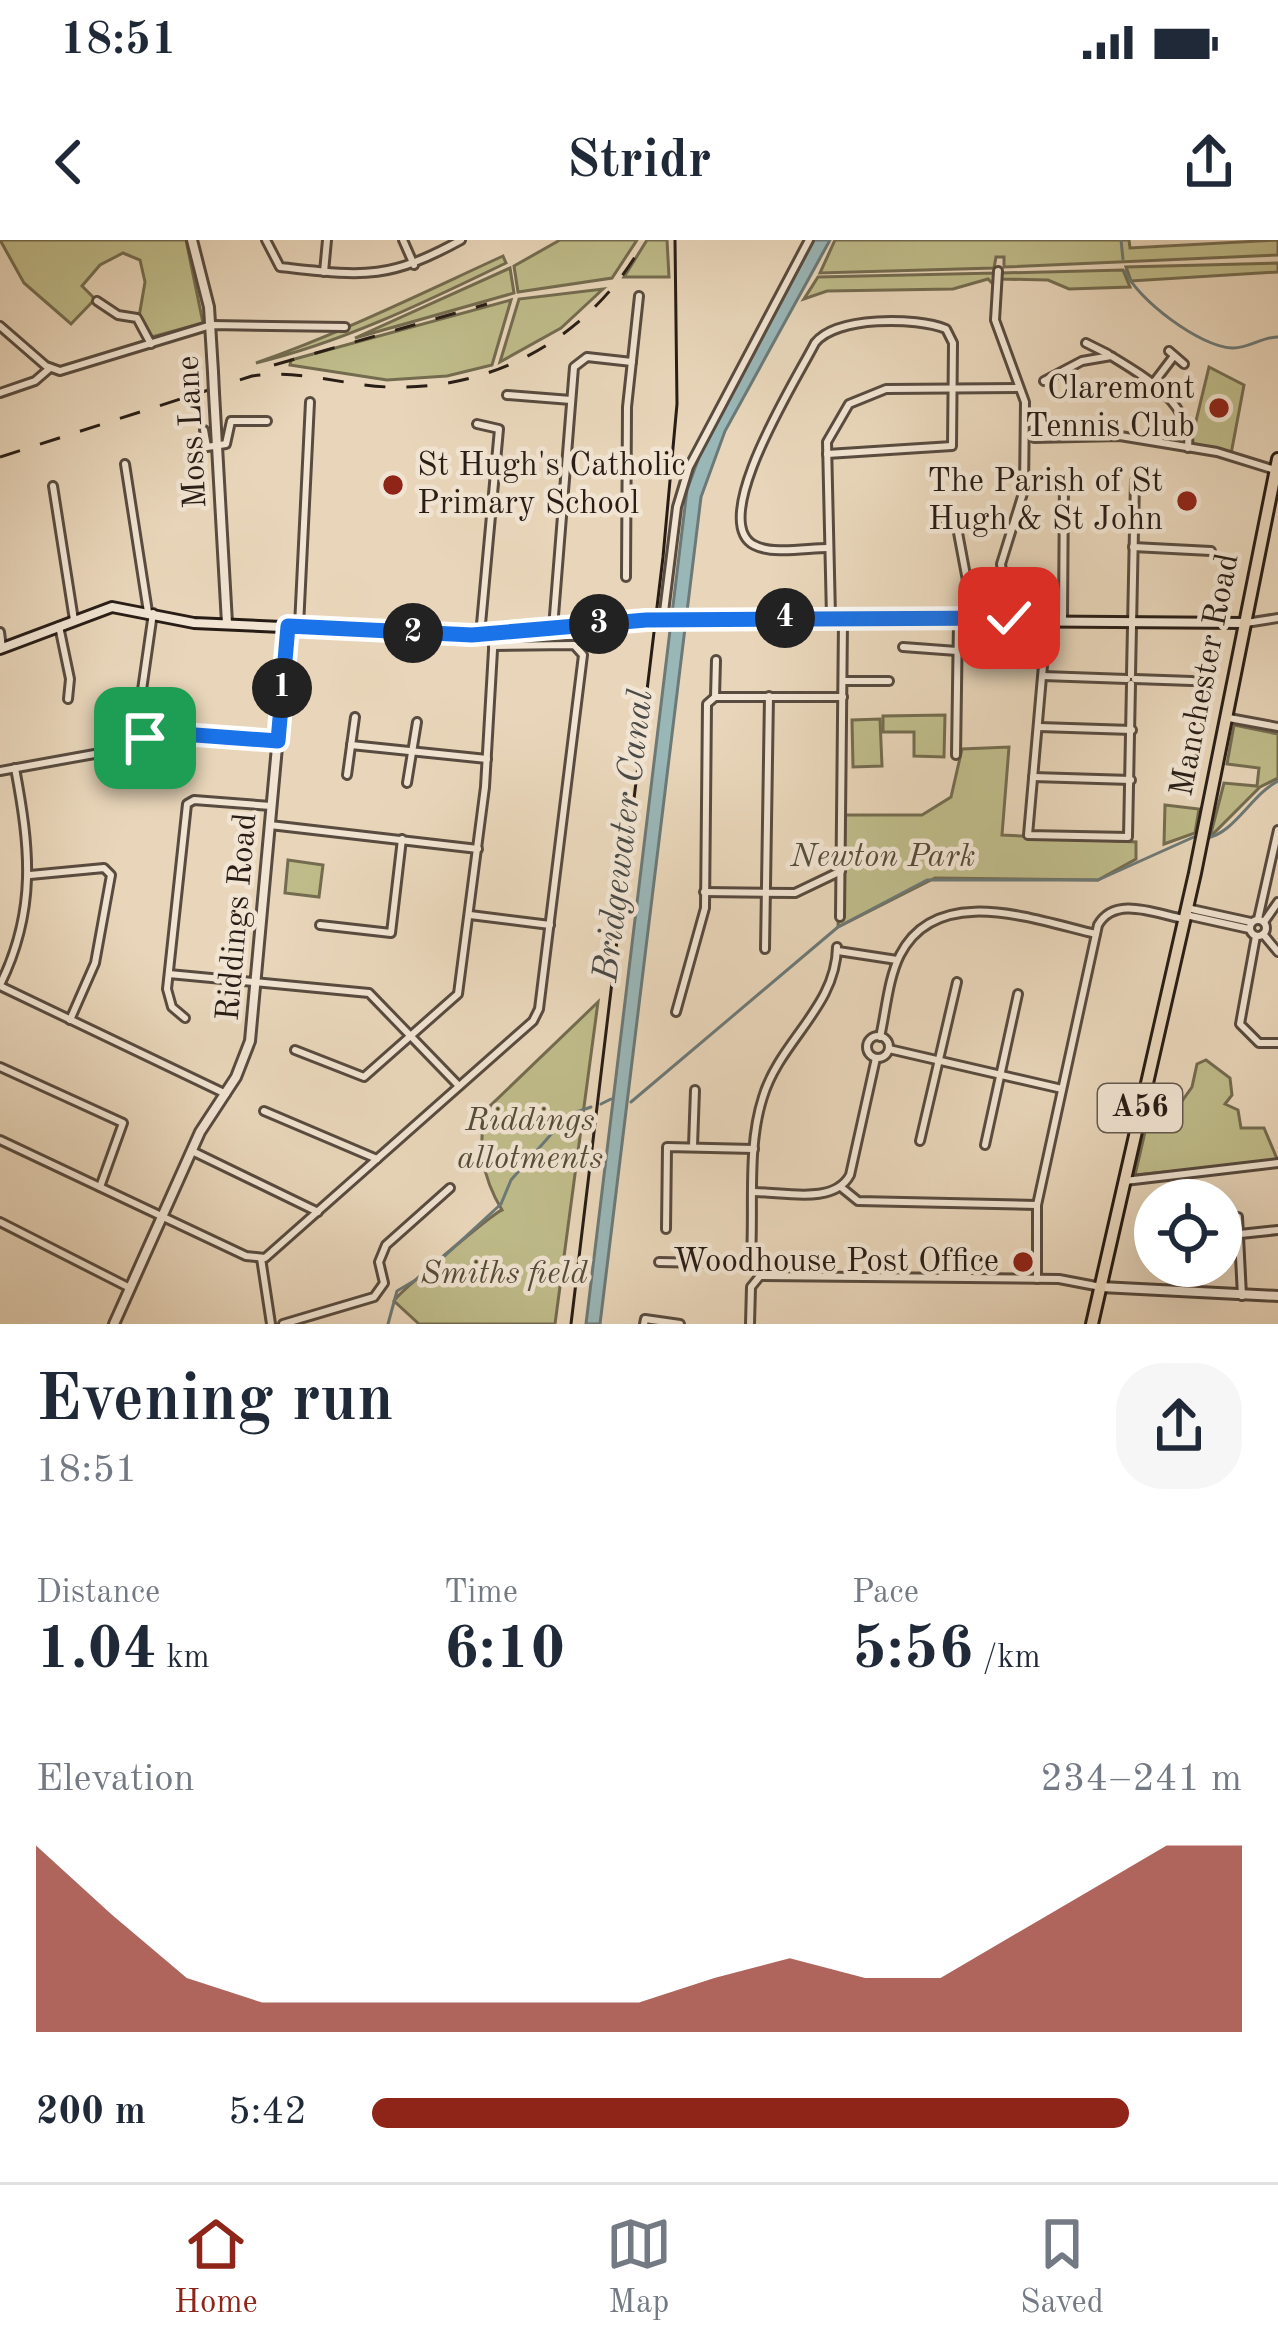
<!DOCTYPE html>
<meta charset="utf-8">
<style>
body{margin:0;font-family:"Old Standard TT",serif;background:#f6f6f7;color:#1f2937;height:100vh;display:flex;flex-direction:column;font-size:45px;white-space:nowrap}
*{box-sizing:border-box;margin:0}
p{font-size:39px;color:#747a83}
.icon{flex:none;width:66px;height:66px;fill:none;stroke:currentColor;stroke-width:2;stroke-linecap:round;stroke-linejoin:round}
.map{position:relative;height:1084px;overflow:hidden}
.drawer{display:flex;flex-direction:column;background:#fff;flex:1}
.drawer>*{flex:none}
.buttons{position:absolute;left:1134px;top:939px;display:grid;gap:24px}
.buttons a{display:grid;place-items:center;width:108px;height:108px;border-radius:50%;background:#fff;box-shadow:0 12px 48px #0002;font-size:60px}
.pin{position:absolute;display:grid;place-items:center;width:102px;height:102px;color:#fff;margin:-51px;border-radius:24px;box-shadow:0 6px 18px #0006}
.km{position:absolute;width:60px;height:60px;margin:-30px;border-radius:50%;background:#222;color:#fff;font-size:33px;line-height:60px;text-align:center}
.round{display:grid;place-items:center;flex:none;width:126px;height:126px;border-radius:48px;background:#f6f6f7}
.overview{display:flex;align-items:center;justify-content:space-between;height:204px;padding:0 36px}
h1{font-size:66px;font-weight:600;line-height:90px}
.figures{display:grid;grid-template-columns:repeat(3,1fr);gap:18px;height:204px;padding:12px 36px}
.figures div{display:grid;align-content:center}
.figures b{font-size:60px;font-weight:600}
.figures small{font-size:33px;font-weight:400}
.figures p{font-size:33px}
.chart{height:336px;padding:24px 36px}
.chart p{display:flex;justify-content:space-between}
.chart svg{width:100%;height:216px;margin-top:12px;fill:#8f2418;opacity:.7}
ul{padding:0 36px;list-style:none;font-size:39px}
li{display:grid;grid-template-columns:192px 144px 1fr;align-items:center;height:90px}
li i{height:30px;border-radius:15px;background:#8f2418}
.status{display:flex;justify-content:space-between;align-items:center;height:84px;padding:0 60px;background:#fff;direction:ltr}
.status svg{height:33px;fill:currentColor}
header{display:flex;justify-content:space-between;align-items:center;height:156px;padding:0 36px;background:#fff;font-size:54px;font-weight:600}
.dock{display:flex;justify-content:space-around;align-items:center;height:168px;border-top:3px solid #e0e1e3;background:#fff;font-size:33px;color:#747a83}
.dock a{display:grid;justify-items:center;gap:6px}
.dock .on{color:#8f2418}
.map>svg:first-child{display:block}
</style>
<div class="status"><b>18:51</b><svg viewBox="0 0 49 12"><path d="M0 12V9h3v3zM5 12V6h3v6zM10 12V3h3v9zM15 12V0h3v12zM26 1h20v11H26zM47 4h2v5h-2z"/></svg></div>
<header><svg class="icon" aria-label="back" viewBox="0 0 24 24"><path d="M15 5l-7 7 7 7"/></svg>Stridr<svg class="icon" aria-label="share" viewBox="0 0 24 24"><path d="M12 15V3M7 8l5-5 5 5M5 13v7h14v-7"/></svg></header>
<div class="map">
<svg width="1278" height="1084" viewBox="0 0 1278 1084">
<rect width="100%" height="100%" fill="#e9d6ba"/>
<filter id="stains"><feTurbulence type="fractalNoise" baseFrequency=".00167" numOctaves="4"/><feColorMatrix values="0 0 0 0 .2 0 0 0 0 .09 0 0 0 0 .02 0 0 0 .5 -.17"/></filter>
<radialGradient id="worn" r=".72"><stop offset=".6" stop-color="#630" stop-opacity="0"/><stop offset="1" stop-color="#630" stop-opacity=".3"/></radialGradient>
<g fill="#bfbc8a" stroke="#746c50" stroke-width="3">
<path d="M0,0H186L203,83L152,97L139,77L145,42L140,20L123,13L100,25L82,46L95,59L71,84L24,43Z"/>
<path d="M560,0H637L612,38L518,52L514,26Z"/>
<path d="M647,0H667L669,37H624Z"/>
<path d="M835,0H1129L1130,8L1278,0V15L1004,27V17H996L994,28L820,33Z"/>
<path d="M503,16L506,23C425,62 344,102 256,123C341,93 420,54 503,16Z"/>
<path d="M1278,23V32L1131,41L1126,27Z"/>
<path d="M510,28L514,53L355,98Z"/>
<path d="M1123,30L1130,47L1069,49L1048,40L1000,39L1001,33Z"/>
<path d="M996,33L993,44L988,39L953,49L827,51L804,59L818,37Z"/>
<path d="M603,49L561,88L500,122L519,59Z"/>
<path d="M511,60L492,125L447,136L387,140L290,125L291,120Z"/>
<path d="M1209,127L1244,145L1231,214L1190,206Z"/>
<path d="M945,475L944,517L914,516V492H883V476Z"/>
<path d="M880,479L882,526L853,527L852,480Z"/>
<path d="M1234,485L1278,494V538L1260,547L1210,597L1224,543L1257,546L1259,528L1227,524Z"/>
<path d="M1009,507L1002,595L1136,602V619L1098,640L935,638L838,687L841,575H922L951,557L962,509Z"/>
<path d="M1165,565L1199,569L1195,593L1164,604Z"/>
<path d="M288,620L323,625L319,657L285,653Z"/>
<path d="M598,762L555,1084H419L394,1061C398,1053 492,974 502,970C483,939 474,900 490,866Z"/>
<path d="M1206,820L1230,838L1232,855L1225,864L1238,870L1241,888H1264L1278,921L1135,935L1152,862L1182,861L1192,847L1197,824Z"/>
</g>
<path fill="#9ab7b8" stroke="#6c7977" stroke-width="3" d="M814,0H830L725,191L701,257L600,1084H586L687,250L703,206Z"/>
<g fill="none" stroke-linecap="round" stroke-linejoin="round">
<g stroke="#6c7977" stroke-width="3">
<path d="M1121,0L1123,19"/>
<path d="M1125,31C1137,59 1200,107 1232,108C1248,109 1261,97 1278,97"/>
<path d="M1206,598C1233,595 1252,554 1278,541"/>
<path d="M631,862L838,687L927,640H1098L1196,596"/>
<path d="M601,864L611,859"/>
<path d="M388,1084L397,1051L424,1035L501,964L511,940L568,875L591,867"/>
</g>
<g stroke="#584b3f" stroke-width="12">
<g id="minor">
<path d="M266,0L280,27C363,36 386,41 461,0"/>
<path d="M403,0L414,25"/>
<path d="M998,31L995,80L1025,162L1024,250L1001,324L1009,378"/>
<path d="M324,32L327,0"/>
<path d="M97,61L118,75L137,78L151,104"/>
<path d="M0,86L46,126L60,131L211,85L345,87"/>
<path d="M1086,103L1108,114"/>
<path d="M1169,111L1184,124"/>
<path d="M1044,141L1082,121L1111,116C1144,136 1193,164 1188,208"/>
<path d="M1152,145L1174,116"/>
<path d="M0,153L35,141L50,128"/>
<path d="M507,155L571,160"/>
<path d="M477,184L499,189L480,395"/>
<path d="M204,190L207,207L226,204L231,181H267"/>
<path d="M1034,198L1120,196L1217,212L1275,230"/>
<path d="M827,214L952,206L953,103L946,89C916,77 836,76 815,103C798,137 707,280 754,305C773,315 807,308 828,308"/>
<path d="M125,224L148,372"/>
<path d="M53,246L74,380"/>
<path d="M935,277H954L956,282L974,378"/>
<path d="M1133,307L1211,311"/>
<path d="M626,337L627,167L639,56"/>
<path d="M831,377L827,202L849,164L886,149L1018,148"/>
<path d="M1063,379L1064,240"/>
<path d="M663,380L677,267L689,227L809,0"/>
<path d="M1047,380L1028,595L1128,597L1131,444"/>
<path d="M1246,383L1278,378"/>
<path d="M59,386L70,439L68,459"/>
<path d="M299,386L310,162"/>
<path d="M553,388L574,127L587,117L632,122"/>
<path d="M0,392L2,408"/>
<path d="M903,407L957,411"/>
<path d="M1131,435L1135,241"/>
<path d="M1043,436L1127,439"/>
<path d="M1135,439L1192,441"/>
<path d="M843,441H889"/>
<path d="M715,457H843"/>
<path d="M715,457L716,420"/>
<path d="M1229,478L1278,487"/>
<path d="M1039,487L1132,490"/>
<path d="M138,498L182,494L278,501"/>
<path d="M351,505L487,519"/>
<path d="M956,515L958,381"/>
<path d="M0,531L100,513L135,499L153,373"/>
<path d="M347,535L355,477"/>
<path d="M1033,537L1131,540"/>
<path d="M407,543L417,482"/>
<path d="M270,585L478,609"/>
<path d="M30,635L104,628L111,635L95,723L70,780"/>
<path d="M704,652L795,653L841,631"/>
<path d="M1187,668L1251,682"/>
<path d="M470,675L550,685"/>
<path d="M1186,675L1249,689"/>
<path d="M840,677L843,381"/>
<path d="M1258,679L1278,590"/>
<circle cx="1258" cy="688" r="8"/>
<path d="M1264,682L1278,662"/>
<path d="M320,685L391,693L402,599"/>
<path d="M1263,694L1278,712"/>
<path d="M1256,696L1240,784L1259,803H1278"/>
<path d="M765,709L769,456"/>
<path d="M838,711L897,720"/>
<path d="M169,734L369,753L459,846"/>
<path d="M0,745C37,670 30,608 15,528"/>
<path d="M0,746L226,854"/>
<path d="M676,772L705,668L707,464L715,457"/>
<path d="M185,778L172,767L167,749L187,564L194,560L271,566"/>
<circle cx="878" cy="807" r="11"/>
<path d="M880,797C886,771 888,739 900,715C937,642 1035,680 1096,694"/>
<path d="M889,809L1062,849"/>
<path d="M295,810L364,837L458,754L485,547L494,393"/>
<path d="M0,827L123,883L100,947"/>
<path d="M264,871L377,919"/>
<path d="M0,900L246,1016L265,1018L533,781L539,769L583,415L574,405L493,406"/>
<path d="M920,901L957,742"/>
<path d="M985,905L1018,754"/>
<path d="M693,906L695,850"/>
<path d="M192,911L318,972"/>
<path d="M1125,941L1278,923"/>
<path d="M842,948L858,961L1037,965"/>
<path d="M754,952C784,952 834,965 850,935L876,818"/>
<path d="M1238,977L1242,1056"/>
<path d="M0,982L130,1048"/>
<path d="M666,989L667,907L754,909"/>
<path d="M1221,996L1278,990"/>
<path d="M261,1018L271,1084"/>
<path d="M659,1022L753,1024"/>
<path d="M760,1036L751,1017C754,965 747,906 763,857C780,801 836,767 837,707"/>
<path d="M760,1036L1059,1039L1101,1047"/>
<path d="M1037,1039V965L1098,685C1115,655 1156,674 1184,679"/>
<path d="M283,1084L374,1057L384,1043L379,1022L386,1005L450,948"/>
<path d="M644,1084L645,1079L680,1084"/>
<path d="M750,1084L751,1047L760,1036"/>
</g>
</g>
<g stroke="#584b3f" stroke-width="14">
<g id="tertiary">
<path d="M192,0L209,67L213,132"/>
<path d="M214,153L227,383"/>
<path d="M1101,1047L1278,1056"/>
<path d="M114,1084L200,892L236,837L250,801L288,387"/>
</g>
</g>
<g stroke="#281d16" stroke-width="14">
<g id="secondary">
<path d="M699,379L1245,383"/>
<path d="M0,409L112,367L194,383L462,395L634,380"/>
</g>
</g>
<g stroke="#281d16" stroke-width="16">
<path id="trunk" d="M1092,1084L1195,633L1278,219"/>
</g>
<use href="#minor" stroke="#f1e4d2" stroke-width="6"/>
<use href="#tertiary" stroke="#f1e4d2" stroke-width="8"/>
<use href="#secondary" stroke="#f1e4d2" stroke-width="8"/>
<use href="#trunk" stroke="#e9d6ba" stroke-width="10"/>
<path stroke="#281d16" stroke-width="3" d="M571,1084L663,317L677,164L675,0"/>
<g stroke="#281d16" stroke-width="3" stroke-dasharray="21 21" stroke-linecap="butt">
<path d="M274,125L487,64"/>
<path d="M0,217L252,136C300,129 341,145 388,147C496,151 593,95 645,0"/>
</g>
<g stroke="#584b3f" stroke-width="14" stroke-linecap="butt">
<path id="tertiary-bridge" d="M213,132L214,153"/>
</g>
<g stroke="#281d16" stroke-width="14" stroke-linecap="butt">
<path id="secondary-bridge" d="M634,380L699,379"/>
</g>
<use href="#tertiary-bridge" stroke="#f1e4d2" stroke-width="8"/>
<use href="#secondary-bridge" stroke="#f1e4d2" stroke-width="8"/>
</g>
<g fill="none" stroke-linecap="round" stroke-linejoin="round">
<g stroke="#fff" stroke-width="24">
<path id="route" d="M145,498L182,494L278,501L288,386L472,395L646,380L1009,378"/>
</g>
<use href="#route" stroke="#1a73e8" stroke-width="15"/>
</g>
<g fill="#8f2418" stroke="#f1e4d2" stroke-width="4.5">
<circle cx="1219" cy="168" r="12"/>
<circle cx="393" cy="245" r="12"/>
<circle cx="1187" cy="261" r="12"/>
<circle cx="1023" cy="1022" r="12"/>
</g>
<g text-anchor="middle" dominant-baseline="central" stroke-width="9" stroke-linejoin="round" paint-order="stroke">
<rect fill="#f1e4d2" stroke="#64594e" stroke-width="3" x="1098" y="844" width="84" height="48" rx="9"/>
<g font-size="30" font-weight="bold" fill="#281d16">
<text x="1140" y="868">A56</text>
</g>
<g font-size="33" fill="#281d16" stroke="#f1e4d2" text-anchor="end">
<text x="1195" y="149">Claremont<tspan x="1195" dy="38">Tennis Club</tspan></text>
<text x="417" y="226" text-anchor="start">St Hugh's Catholic<tspan x="417" dy="38">Primary School</tspan></text>
<text x="1163" y="242">The Parish of St<tspan x="1163" dy="38">Hugh &amp; St John</tspan></text>
<text x="999" y="1022">Woodhouse Post Office</text>
</g>
<g font-size="33" fill="#281d16" stroke="#f1e4d2">
<text transform="translate(193 192) rotate(-93)">Moss Lane</text>
<text transform="translate(1206 435) rotate(-79)">Manchester Road</text>
<text transform="translate(238 677) rotate(-85)">Riddings Road</text>
</g>
<g font-size="33" font-style="italic" fill="#554d39" stroke="#f1e4d2">
<text x="883" y="617">Newton Park</text>
<text x="530" y="881">Riddings<tspan x="530" dy="38">allotments</tspan></text>
<text x="504" y="1034">Smiths field</text>
</g>
<g font-size="36" font-style="italic" fill="#4a4b47" stroke="#f1e4d2">
<text transform="translate(625 596) rotate(-83)">Bridgewater Canal</text>
</g>
</g>
<rect width="100%" height="100%" filter="url(#stains)"/>
<rect width="100%" height="100%" fill="url(#worn)"/>
</svg>
<div class="buttons">
<a><svg class="icon" aria-label="locate" viewBox="0 0 24 24"><circle cx="12" cy="12" r="6"/><path d="M12 2v4M12 18v4M2 12h4M18 12h4"/></svg></a>
</div>
<div class="pin" style="left:145px;top:498px;background:#1e9e55"><svg class="icon" aria-label="arrive" viewBox="0 0 24 24"><path d="M6 21V4h12l-3 4 3 4H6"/></svg></div>
<div class="pin" style="left:1009px;top:378px;background:#d93025"><svg class="icon" aria-label="check" viewBox="0 0 24 24"><path d="M5 12l5 5 9-10"/></svg></div>
<b class="km" style="left:282px;top:448px">1</b>
<b class="km" style="left:413px;top:393px">2</b>
<b class="km" style="left:599px;top:384px">3</b>
<b class="km" style="left:785px;top:378px">4</b>
</div>
<section class="drawer">
<div class="overview"><div><h1>Evening run</h1><p>18:51</p></div><a class="round"><svg class="icon" aria-label="share" viewBox="0 0 24 24"><path d="M12 15V3M7 8l5-5 5 5M5 13v7h14v-7"/></svg></a></div>
<div class="figures">
<div><p>Distance</p><b>1.04<small> km</small></b></div>
<div><p>Time</p><b>6:10</b></div>
<div><p>Pace</p><b>5:56<small> /km</small></b></div>
</div>
<div class="chart"><p><span>Elevation</span>234–241 m</p>
<svg viewBox="0 0 160 44" preserveAspectRatio="none"><path d="M0 44V6L10 20L20 33L30 38L40 38L50 38L60 38L70 38L80 38L90 33L100 29L110 33L120 33L130 24L140 15L150 6L160 6V44z"/></svg>
</div>
<ul>
<li><b>200 m</b>5:42<i style="width:87%"></i></li>
</ul>
</section>
<nav class="dock">
<a class="on"><svg class="icon" aria-label="home" viewBox="0 0 24 24"><path d="M3 11l9-7 9 7M6 9v11h12V9"/></svg>Home</a>
<a><svg class="icon" aria-label="map" viewBox="0 0 24 24"><path d="M3 6l6-2 6 2 6-2v14l-6 2-6-2-6 2zM9 4v14M15 6v14"/></svg>Map</a>
<a><svg class="icon" aria-label="saved" viewBox="0 0 24 24"><path d="M7 4h10v16l-5-4-5 4z"/></svg>Saved</a>
</nav>
